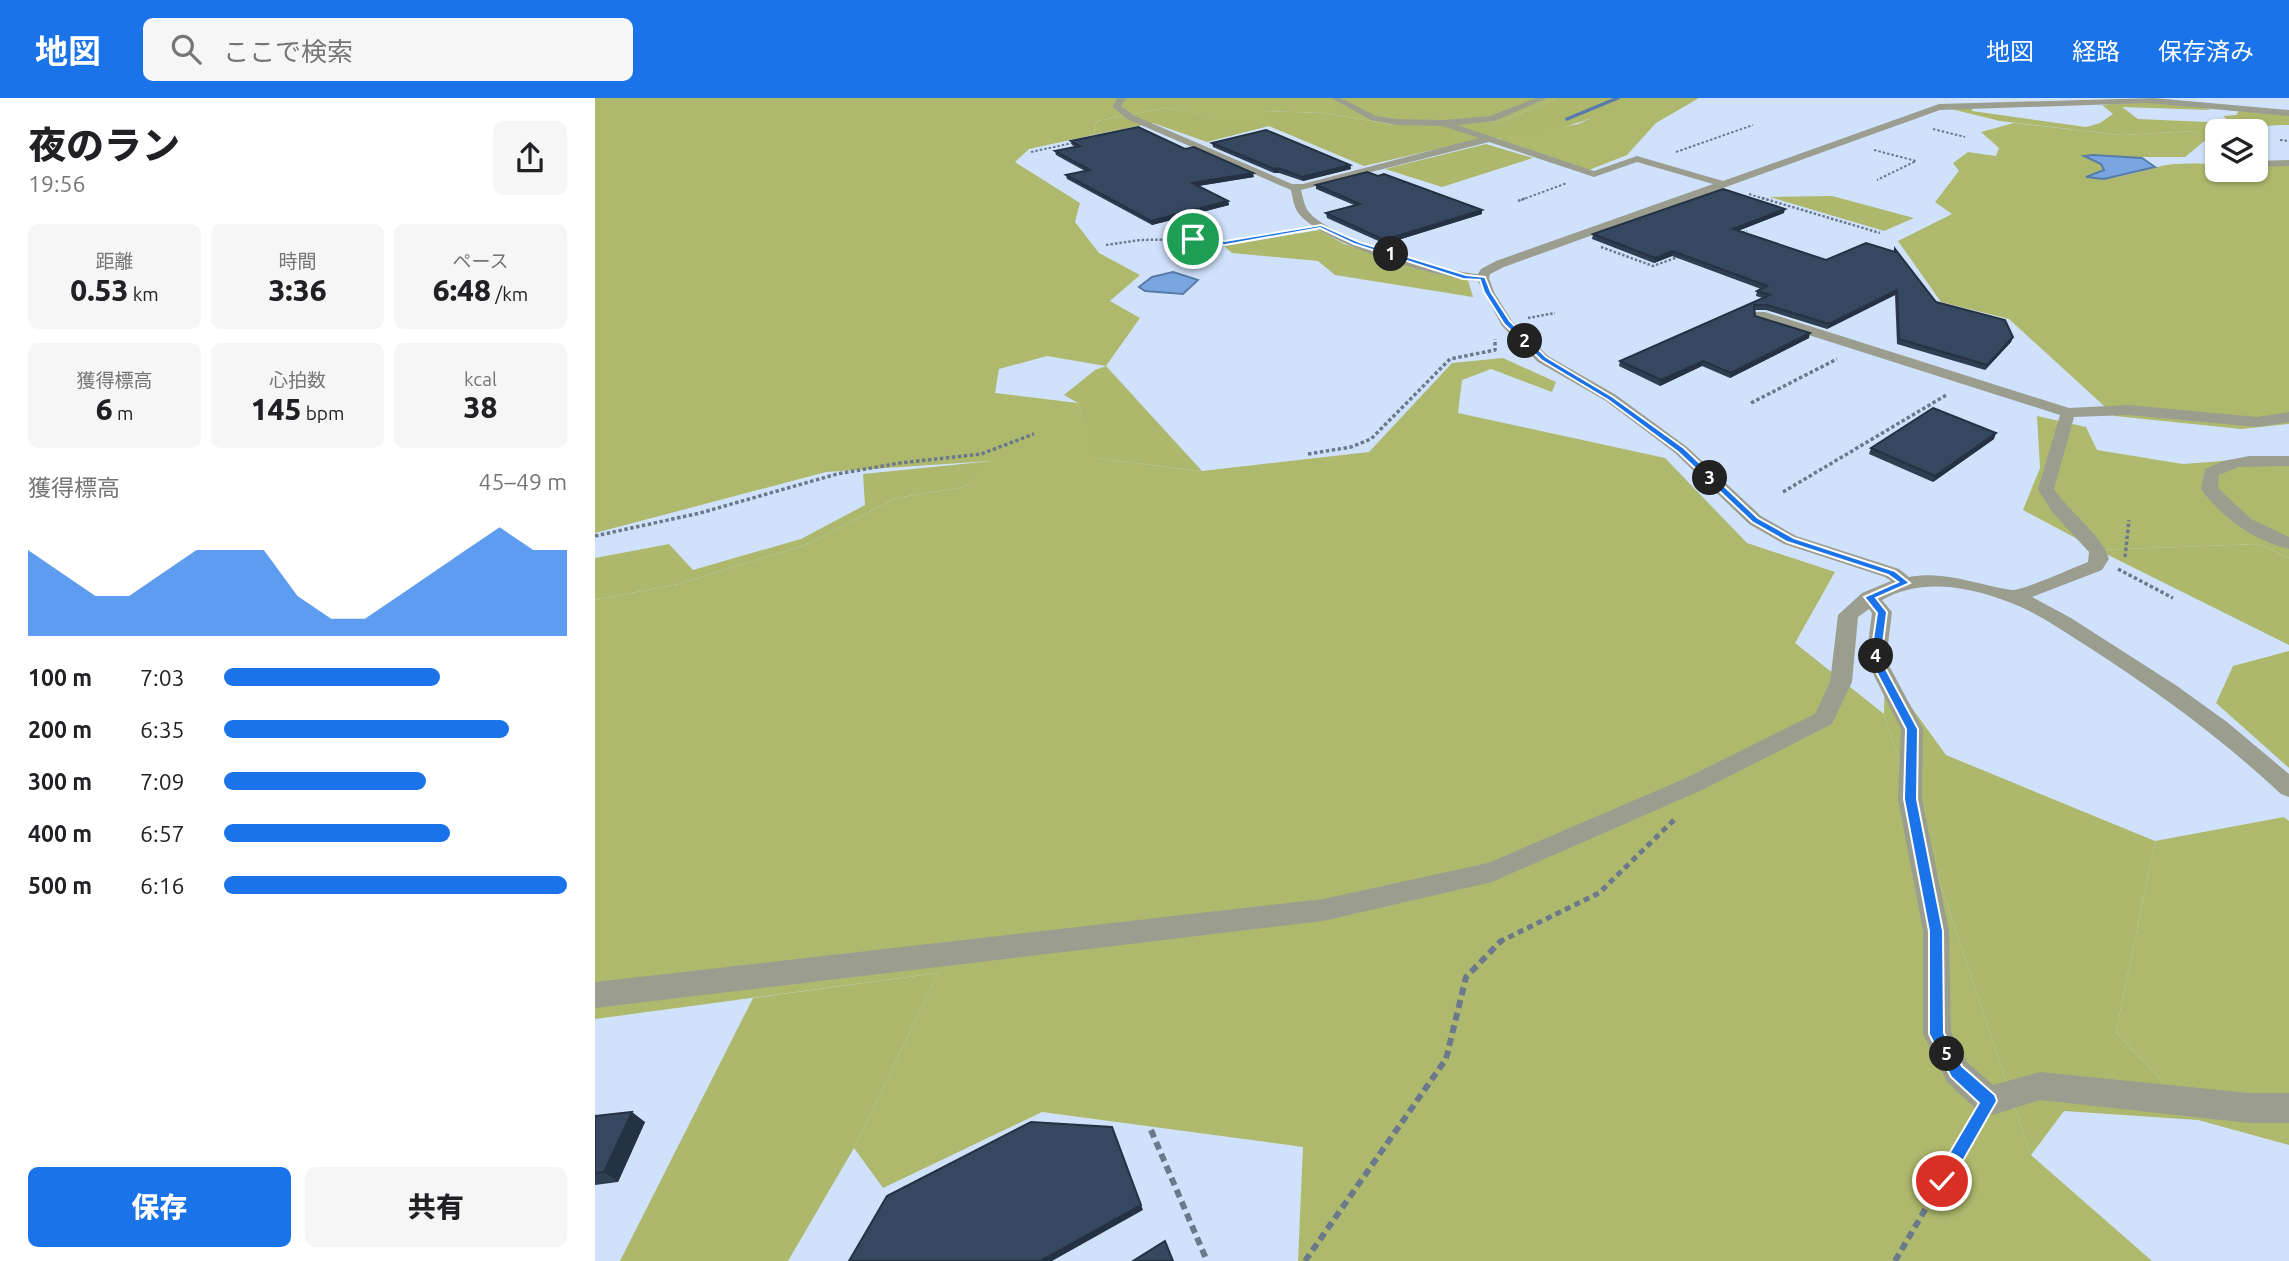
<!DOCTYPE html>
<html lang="ja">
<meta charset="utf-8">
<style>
body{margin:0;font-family:Ubuntu,"Noto Sans JP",sans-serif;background:#f6f6f6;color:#202124;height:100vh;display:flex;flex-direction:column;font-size:26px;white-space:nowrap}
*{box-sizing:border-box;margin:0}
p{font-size:23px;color:#757577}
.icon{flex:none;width:38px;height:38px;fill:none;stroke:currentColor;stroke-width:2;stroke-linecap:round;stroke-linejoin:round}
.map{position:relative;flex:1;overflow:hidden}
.side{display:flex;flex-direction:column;background:#fff;width:595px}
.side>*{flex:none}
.fabs{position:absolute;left:1610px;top:21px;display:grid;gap:14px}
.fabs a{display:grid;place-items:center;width:63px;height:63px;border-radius:10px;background:#fff;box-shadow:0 2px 5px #0004;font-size:35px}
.pin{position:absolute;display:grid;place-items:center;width:60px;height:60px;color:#fff;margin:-30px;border:4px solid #fff;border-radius:50%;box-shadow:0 2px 7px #0007}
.km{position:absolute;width:35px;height:35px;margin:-18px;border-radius:50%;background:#222;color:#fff;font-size:19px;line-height:35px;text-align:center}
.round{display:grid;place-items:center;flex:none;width:74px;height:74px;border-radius:10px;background:#f6f6f6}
.overview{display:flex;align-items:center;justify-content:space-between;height:119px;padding:0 28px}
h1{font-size:38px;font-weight:800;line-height:52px}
.stats{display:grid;grid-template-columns:repeat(3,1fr);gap:10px;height:119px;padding:7px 28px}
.stats div{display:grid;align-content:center;border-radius:10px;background:#f6f6f6;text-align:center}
.stats b{font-size:30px;font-weight:800}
.stats small{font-size:19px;font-weight:400}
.stats p{font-size:19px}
.chart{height:196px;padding:14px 28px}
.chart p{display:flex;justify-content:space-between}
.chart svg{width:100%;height:126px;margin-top:7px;fill:#1a73e8;opacity:.7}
.cta{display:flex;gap:14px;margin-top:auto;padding:14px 28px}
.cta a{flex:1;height:80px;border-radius:10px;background:#1a73e8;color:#fff;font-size:28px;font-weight:800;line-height:80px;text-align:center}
.cta a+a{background:#f6f6f6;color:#202124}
ul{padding:0 28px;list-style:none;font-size:23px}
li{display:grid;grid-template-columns:112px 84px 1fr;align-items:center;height:52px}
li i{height:18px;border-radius:9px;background:#1a73e8}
header{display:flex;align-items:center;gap:42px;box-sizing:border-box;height:98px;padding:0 35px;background:#1a73e8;color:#fff}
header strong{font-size:33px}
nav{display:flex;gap:38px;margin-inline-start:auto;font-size:24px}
.search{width:490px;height:63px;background:#f6f6f6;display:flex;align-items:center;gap:18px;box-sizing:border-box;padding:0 24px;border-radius:10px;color:#757577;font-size:26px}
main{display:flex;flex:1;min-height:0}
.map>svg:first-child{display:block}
</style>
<header>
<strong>地図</strong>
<div class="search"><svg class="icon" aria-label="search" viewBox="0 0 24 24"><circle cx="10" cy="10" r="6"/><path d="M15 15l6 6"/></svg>ここで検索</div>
<nav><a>地図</a><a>経路</a><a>保存済み</a></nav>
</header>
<main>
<section class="side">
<div class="overview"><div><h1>夜のラン</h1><p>19:56</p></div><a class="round"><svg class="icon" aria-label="share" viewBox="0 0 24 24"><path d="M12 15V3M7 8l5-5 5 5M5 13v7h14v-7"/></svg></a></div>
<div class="stats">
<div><p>距離</p><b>0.53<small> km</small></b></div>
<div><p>時間</p><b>3:36</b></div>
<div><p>ペース</p><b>6:48<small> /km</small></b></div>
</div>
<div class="stats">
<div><p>獲得標高</p><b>6<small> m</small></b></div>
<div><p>心拍数</p><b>145<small> bpm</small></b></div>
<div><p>kcal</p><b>38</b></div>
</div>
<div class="chart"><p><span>獲得標高</span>45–49 m</p>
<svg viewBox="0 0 160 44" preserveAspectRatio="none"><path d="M0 44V14L10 22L20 30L30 30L40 22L50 14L60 14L70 14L80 30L90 38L100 38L110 30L120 22L130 14L140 6L150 14L160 14V44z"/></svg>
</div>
<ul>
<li><b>100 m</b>7:03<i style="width:63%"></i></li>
<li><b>200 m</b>6:35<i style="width:83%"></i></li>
<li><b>300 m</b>7:09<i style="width:59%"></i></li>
<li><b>400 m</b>6:57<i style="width:66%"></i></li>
<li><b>500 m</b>6:16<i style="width:100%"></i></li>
</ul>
<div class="cta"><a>保存</a><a>共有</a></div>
</section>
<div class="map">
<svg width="1694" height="1163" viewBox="0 0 1694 1163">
<rect width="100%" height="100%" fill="#d0e2fb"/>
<g fill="#aeb86c">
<path d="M961,0H1039C993,26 938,41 886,41L769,68L674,28L612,44L558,25L498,37L502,23L571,10L673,27L668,13L730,15L799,27L908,23Z"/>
<path d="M1552,3L1599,7L1616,12L1527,9L1543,21L1636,25L1628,18L1641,17L1644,13L1694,17V27C1669,26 1647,33 1622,33V39L1613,40L1599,33L1526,37L1405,23L1356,11L1378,8L1377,13L1491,29L1505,25L1518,16L1507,7Z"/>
<path d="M891,46L938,60L847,89L790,71Z"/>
<path d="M1237,98L1319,120L1289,133L1175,99Z"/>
<path d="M724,132L749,146L873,182L878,199L740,177L723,163L637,155L629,148Z"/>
<path d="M511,268L607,373L498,360L483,305L469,297L500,272Z"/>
<path d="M397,363L369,389L301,400L210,447L83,486L0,502V460L74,446L98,472L206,441L270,407L268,376Z"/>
<path d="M1664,446L1694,460V547L1503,452Z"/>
<path d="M1694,553V670L1621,605L1638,568Z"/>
<path d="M1290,573L1351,657L1560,743L1521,934L1603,1022L1469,1013L1436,1057L1289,616Z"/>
<path d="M343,875L259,1050L193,1163H25L158,900Z"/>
</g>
<g fill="#afb96d">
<path d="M0,0H961L908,23L799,27L730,15L669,13L674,28L571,10L502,23L498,37L434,51L420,64L485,105L480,124L504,155L545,177L515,203L545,220L511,268L452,258L404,271L400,295L483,305L499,360L607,373L774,354L857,265L908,260L961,284L957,294L896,271L867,282L863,315L1070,360L1152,445L1240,474L1200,545L1289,616L1436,1057L1557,1163H703L708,1049L447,1014L288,1090L259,1050L343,875L0,921V502L83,486L210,447L301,400L369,389L396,363L231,374L0,435Z"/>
<path d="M1039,0H1104L1061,25L1032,57L994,72L902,41L983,26Z"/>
<path d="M1419,25L1526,37L1599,33L1613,40L1590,59H1491L1506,66L1509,72L1493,80C1517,82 1540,75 1562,69C1580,64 1604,66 1622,66V72H1661V67L1694,68V326L1646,331L1520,318L1414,221L1346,204L1303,143L1357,116L1340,104L1364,73L1358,65L1373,54L1401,58L1404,50L1386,34Z"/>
<path d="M1442,318L1491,329L1502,352L1588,366L1694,358V460L1664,446L1503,452L1428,412L1445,370Z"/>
<path d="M1689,719L1694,723V1047L1603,1022L1521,934L1560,743Z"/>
</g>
<g fill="#79a6e1" stroke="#597ba8" stroke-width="2">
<path d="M1498,57L1547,60L1560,69L1509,81L1491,79L1509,72L1506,66L1489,58Z"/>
<path d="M578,174L603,182L588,196L550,193L544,189L557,179Z"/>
</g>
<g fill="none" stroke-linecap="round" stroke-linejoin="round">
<path stroke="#597ba8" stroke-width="3.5" d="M972,21L1023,0"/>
<g stroke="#6c798a" stroke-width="2" stroke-dasharray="2.5 2" stroke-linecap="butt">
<path d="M1338,31L1370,39"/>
<path d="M1685,42L1694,43"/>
<path d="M1279,52L1321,63L1282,82"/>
<path d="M436,54L482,44"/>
<path d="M1081,54L1158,27"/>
<path d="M1154,96L1173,102"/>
<path d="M926,102L972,85"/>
</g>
<g stroke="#6c798a" stroke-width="2.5" stroke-dasharray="2.5 2" stroke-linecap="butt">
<path d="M1167,100L1285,135"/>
<path d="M923,103L931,100"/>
<path d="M1143,136L1152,133"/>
<path d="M511,147L545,142L598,141L630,145L701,134"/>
<path d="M1006,149L1058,168L1086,158"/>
<path d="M933,220L960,215"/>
</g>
<g stroke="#6c798a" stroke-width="3.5" stroke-dasharray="3.5 2.5" stroke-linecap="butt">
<path d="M1156,305L1242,261"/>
<path d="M713,356L756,349L776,341L855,261L900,252V241"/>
<path d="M1188,394L1353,296"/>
<path d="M0,438L105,415L242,376L305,365L386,356L439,336"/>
<path d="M1530,459L1534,422"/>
<path d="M1523,471L1578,500"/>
</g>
<path stroke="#6c798a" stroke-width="5" stroke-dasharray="6 4.5" stroke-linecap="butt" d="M904,844L1004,795L1080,721"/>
<g stroke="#6c798a" stroke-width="6" stroke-dasharray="8 5" stroke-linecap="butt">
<path d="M556,1032L612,1163"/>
<path d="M710,1163L851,961L871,879L907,842"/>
<path d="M1300,1163L1379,1028"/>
</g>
<g fill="#9b9e8f" fill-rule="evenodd">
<path d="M522,0H531L526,8L538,17L697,86H708L884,40L847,28L802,27L776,22L736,0H746L781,18L802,21L848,22L895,18L941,0H952L900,23L862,27L999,73L1042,58L1128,83L1344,6L1559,0L1694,12V18L1553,5L1345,12L909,169L895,176L894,180L899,194L917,223L953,258L1021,297L1092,349L1166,418L1201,438L1304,471L1314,479C1350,472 1382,487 1417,492C1427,493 1480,469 1493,464L1494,454L1457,414L1443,391L1465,317L1160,220V214H1170L1474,310L1533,307L1662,319L1694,314V324L1662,329L1533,317L1479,319L1459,391C1473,413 1508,438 1514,461L1507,472L1437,499L1476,520L1582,588L1632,624L1694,676V699L1686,696C1627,641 1563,594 1495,550C1468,533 1442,514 1411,503C1372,488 1325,480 1287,502L1297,514L1291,562L1328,631L1327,701L1354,833L1356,934L1372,964L1398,987L1445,974L1654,995H1694V1025H1654L1445,1002L1394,1018L1383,1013L1352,984L1328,936V833L1303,701L1306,631L1271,562L1277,515L1274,511L1263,519L1257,584L1237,626L1107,692L897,784L728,823L0,910V884L728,801L893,765L1091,680L1220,616L1235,584L1243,517L1267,495L1296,483L1290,479L1189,446L1154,426L1080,355L1011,303L943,264L907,228L883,183C844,181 731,147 705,117C699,111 698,101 696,92L532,21L518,9ZM894,44L999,79L1042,64L1118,86L901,163L886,171L883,176C849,174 733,140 713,113C709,107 708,99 706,92Z"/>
<path d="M1622,61V67L1615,64L1617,62Z"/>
<path d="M1694,62V68L1661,69V63Z"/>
<path d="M1654,358H1694V368L1644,369L1624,377L1623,390L1656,421L1694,439V451C1659,443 1627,420 1606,391L1610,371L1628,363Z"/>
</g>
</g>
<g fill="#2e3e53">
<path d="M476,43L590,51L659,79L603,88L633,103L634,107L557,127L472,81L471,77L490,73L461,57L460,53L481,49L477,47Z"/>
<path d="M617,45L755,67L756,71L708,83L684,75H679L618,49Z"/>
<path d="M783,78L887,112V116L790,146L732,120L731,115L759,107L721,91V87Z"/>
<path d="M1189,115L1143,133L1231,162L1299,154L1300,151L1341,204L1418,239L1416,244L1390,272L1302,246L1300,197L1232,231L1171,212H1160V218L1214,240L1135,280L1107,268L1065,288L1024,268L1025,263L1168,200L1161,198L1162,193L1166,191L1077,158L1059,165L997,141L998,136Z"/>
<path d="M1399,341L1338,384L1274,356L1276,350Z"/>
<path d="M0,1018L50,1024L23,1084L0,1087Z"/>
</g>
<g fill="#253243">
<path d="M755,67L756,71L708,83L707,79Z"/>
<path d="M684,70V75H679V71Z"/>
<path d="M658,75L659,79L597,89V85Z"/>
<path d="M633,103L634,107L557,127L556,123Z"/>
<path d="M1190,111L1189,115L1137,135L1138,131Z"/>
<path d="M887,112V116L790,146L789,142Z"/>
<path d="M1077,153V158L1059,165L1060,160Z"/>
<path d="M1302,192L1300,197L1232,231L1234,226Z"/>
<path d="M1215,235L1214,240L1135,280L1136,275Z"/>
<path d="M1418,239L1416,244L1390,272L1392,267Z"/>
<path d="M1108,263L1107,268L1065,288L1066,282Z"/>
<path d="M1401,335L1399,341L1338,384L1340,378Z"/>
<path d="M37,1014L50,1024L23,1084L9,1074Z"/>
<path d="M517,1029L548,1112L457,1163H445Z"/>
</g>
<g fill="#354860" stroke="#253243" stroke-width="2">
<path d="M543,29L590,51L599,49L658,75L597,85L633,103L556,123L471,77L495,72L460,53L485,48L476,43Z"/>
<path d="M671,32L755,67L707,79L684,70L679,71L617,45Z"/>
<path d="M772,74L783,78L789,76L887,112L789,142L731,115L765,106L721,87Z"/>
<path d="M1128,91L1190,111L1138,131L1231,162L1271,145L1300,154V151L1341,204L1410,222L1418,239L1392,267L1304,241L1302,192L1234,226L1172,207H1159L1160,218L1215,235L1136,275L1108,263L1066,282L1025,263L1175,197L1162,193L1172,188L1077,153L1060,160L998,136Z"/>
<path d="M1338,310L1401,335L1340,378L1276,350Z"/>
<path d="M37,1014L9,1074L0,1075V1018Z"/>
<path d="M436,1024L517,1029L546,1107L445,1163H254L292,1098Z"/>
<path d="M570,1143L578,1163H538Z"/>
</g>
<path fill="#1a73e8" stroke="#fff" stroke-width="2" d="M726,127L764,144L871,177L890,179L896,194L915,223L951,259L1018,299L1089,350L1163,420L1199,440L1300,473L1315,485L1281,500L1292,514L1286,562L1323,631L1322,701L1348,833L1349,935L1367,968L1400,997L1402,1003L1353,1089L1347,1092L1341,1089L1338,1083L1384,1005L1356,979L1334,936V833L1309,701L1311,631L1275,562L1282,515L1269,499L1303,484L1293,477L1192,444L1157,424L1083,354L1013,302L946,262L909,226L889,194L885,182L868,181L759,146L725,130L630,147L595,141L630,143Z"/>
</svg>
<div class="fabs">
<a><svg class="icon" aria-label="layers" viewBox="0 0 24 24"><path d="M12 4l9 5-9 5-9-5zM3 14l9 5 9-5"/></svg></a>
</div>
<div class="pin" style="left:598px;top:141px;background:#1e9e55"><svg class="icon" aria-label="arrive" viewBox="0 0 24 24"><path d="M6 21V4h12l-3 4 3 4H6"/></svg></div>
<div class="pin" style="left:1347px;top:1083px;background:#d93025"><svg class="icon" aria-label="check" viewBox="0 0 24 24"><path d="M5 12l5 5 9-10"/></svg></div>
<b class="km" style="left:796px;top:156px">1</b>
<b class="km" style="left:930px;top:243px">2</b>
<b class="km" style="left:1115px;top:380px">3</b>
<b class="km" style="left:1281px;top:558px">4</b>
<b class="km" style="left:1352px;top:956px">5</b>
</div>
</main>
